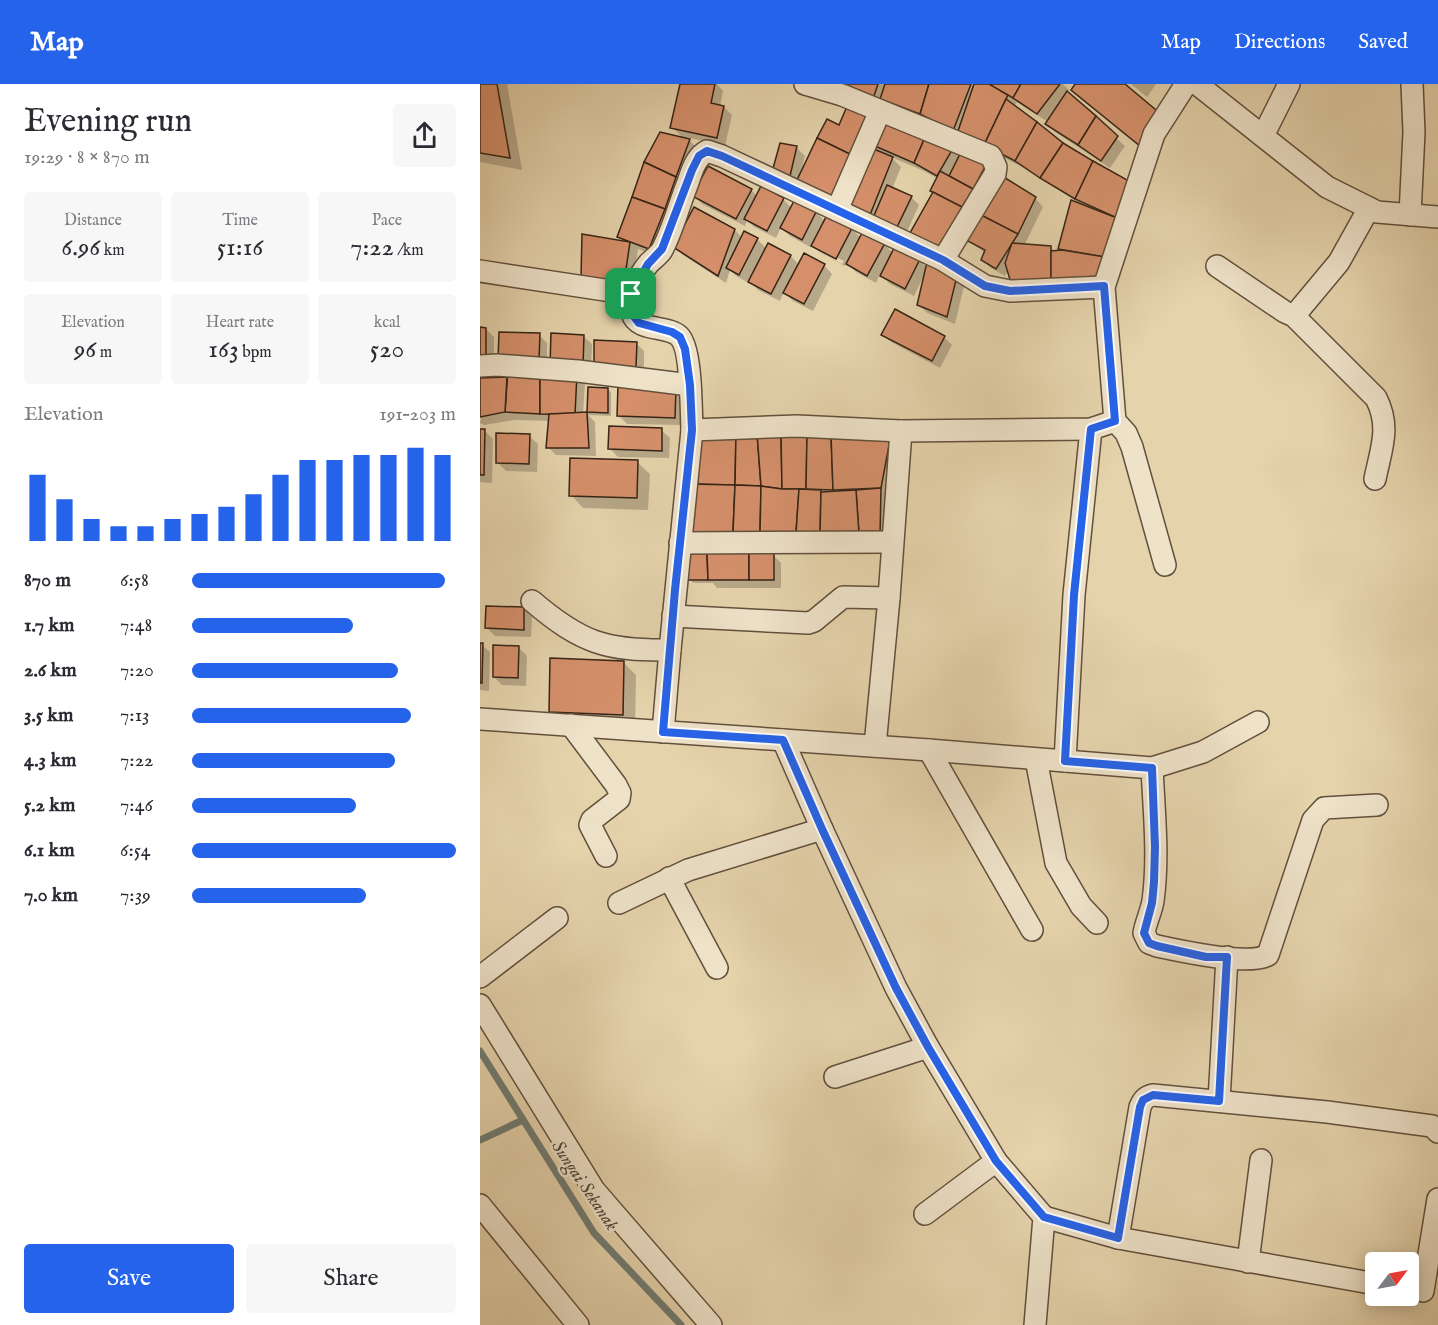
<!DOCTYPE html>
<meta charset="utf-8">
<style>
body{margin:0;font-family:"IM FELL English",serif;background:#f7f7f7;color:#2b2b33;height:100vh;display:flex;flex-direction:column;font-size:22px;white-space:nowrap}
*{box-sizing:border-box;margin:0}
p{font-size:20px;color:#7c7c81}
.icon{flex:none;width:33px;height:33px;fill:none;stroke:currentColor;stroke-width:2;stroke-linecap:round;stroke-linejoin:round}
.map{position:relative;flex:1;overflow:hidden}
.side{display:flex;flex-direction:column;background:#fff;width:480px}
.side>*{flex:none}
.needle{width:39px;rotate:58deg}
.buttons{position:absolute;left:885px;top:1168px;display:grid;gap:12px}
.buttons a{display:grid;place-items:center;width:54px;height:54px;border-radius:6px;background:#fff;box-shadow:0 3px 15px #0003;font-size:30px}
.pin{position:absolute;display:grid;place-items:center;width:51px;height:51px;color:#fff;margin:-26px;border-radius:12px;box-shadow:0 3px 9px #0006}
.round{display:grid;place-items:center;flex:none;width:63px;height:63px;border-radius:6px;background:#f7f7f7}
.headline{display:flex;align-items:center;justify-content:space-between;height:102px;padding:0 24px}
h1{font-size:33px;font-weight:600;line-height:45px}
.figures{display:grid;grid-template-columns:repeat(3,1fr);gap:9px;height:102px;padding:6px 24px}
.figures div{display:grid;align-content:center;border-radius:6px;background:#f7f7f7;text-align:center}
.figures b{font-size:26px;font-weight:600}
.figures small{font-size:16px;font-weight:400}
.figures p{font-size:16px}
.chart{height:168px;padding:12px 24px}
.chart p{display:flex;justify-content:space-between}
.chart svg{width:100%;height:108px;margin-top:6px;stroke:#2563eb;stroke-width:6}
.action{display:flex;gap:12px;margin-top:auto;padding:12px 24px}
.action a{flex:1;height:69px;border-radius:6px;background:#2563eb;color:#fff;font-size:24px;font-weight:600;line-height:69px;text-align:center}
.action a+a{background:#f7f7f7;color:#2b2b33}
ul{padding:0 24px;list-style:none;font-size:20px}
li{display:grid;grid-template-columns:96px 72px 1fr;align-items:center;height:45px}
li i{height:15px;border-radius:8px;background:#2563eb}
header{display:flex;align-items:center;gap:36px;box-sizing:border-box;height:84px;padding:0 30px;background:#2563eb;color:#fff}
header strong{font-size:28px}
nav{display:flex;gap:33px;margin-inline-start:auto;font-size:21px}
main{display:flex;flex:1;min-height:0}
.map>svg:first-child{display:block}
</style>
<header>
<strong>Map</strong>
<nav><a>Map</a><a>Directions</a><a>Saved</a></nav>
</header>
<main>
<section class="side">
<div class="headline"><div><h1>Evening run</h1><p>19:29 · 8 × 870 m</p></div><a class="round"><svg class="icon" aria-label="share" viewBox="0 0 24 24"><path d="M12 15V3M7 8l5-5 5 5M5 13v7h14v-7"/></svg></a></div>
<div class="figures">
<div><p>Distance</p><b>6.96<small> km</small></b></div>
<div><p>Time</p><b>51:16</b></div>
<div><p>Pace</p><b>7:22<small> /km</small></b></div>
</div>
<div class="figures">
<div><p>Elevation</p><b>96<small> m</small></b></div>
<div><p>Heart rate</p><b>163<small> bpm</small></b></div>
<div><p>kcal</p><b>520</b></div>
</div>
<div class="chart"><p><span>Elevation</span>191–203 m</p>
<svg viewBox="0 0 160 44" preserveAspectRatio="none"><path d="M5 44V17M15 44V27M25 44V35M35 44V38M45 44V38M55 44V35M65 44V33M75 44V30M85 44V25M95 44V17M105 44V11M115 44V11M125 44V9M135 44V9M145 44V6M155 44V9"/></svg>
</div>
<ul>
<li><b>870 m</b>6:58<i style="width:96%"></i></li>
<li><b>1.7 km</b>7:48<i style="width:61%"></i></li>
<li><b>2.6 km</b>7:20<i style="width:78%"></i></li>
<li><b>3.5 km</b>7:13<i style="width:83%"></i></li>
<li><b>4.3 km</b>7:22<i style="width:77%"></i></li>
<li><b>5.2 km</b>7:46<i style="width:62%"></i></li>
<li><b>6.1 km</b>6:54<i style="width:100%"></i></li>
<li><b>7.0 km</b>7:39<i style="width:66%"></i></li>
</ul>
<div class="action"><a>Save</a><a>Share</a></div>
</section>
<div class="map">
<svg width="958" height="1241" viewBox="0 0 958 1241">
<rect width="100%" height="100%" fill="#e5d3ac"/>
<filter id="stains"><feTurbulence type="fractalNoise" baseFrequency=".00333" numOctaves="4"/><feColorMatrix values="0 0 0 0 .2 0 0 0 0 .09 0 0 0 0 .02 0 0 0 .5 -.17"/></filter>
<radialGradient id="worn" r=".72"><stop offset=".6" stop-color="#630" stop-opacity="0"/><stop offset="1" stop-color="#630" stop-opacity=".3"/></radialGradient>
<g fill="#0003" fill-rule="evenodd">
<path d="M0,0H27L42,86L0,78Z"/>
<path d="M202,0H237L243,7L240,22L244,23L252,31L245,62L206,53L218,65L178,173L158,165L152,207L111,201L145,158L139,152L204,55L192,43Z"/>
<path d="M365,0H583L589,6L587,9L645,62L630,84L575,48L568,38L537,18L534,23L582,60L648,98L626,203L529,186L525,192L511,184L502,175L505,169L488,156L555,114L563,123L544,162L570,163L575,168H583L580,165L599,119L544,84L488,55L410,23L403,16L401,23Z"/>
<path d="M651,0H676L667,13Z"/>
<path d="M401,33L506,83L514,91L469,171L455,109L458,95L444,87L411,73L421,83L412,105L431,113L439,121L425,152L302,95L317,64L325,72L320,91L360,43Z"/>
<path d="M271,106L278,113L303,115L312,124L336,128L345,137L348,133L372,145L381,154L404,160L413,169L439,176L447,184L476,194L484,202L475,240L447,229L439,221L444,191L434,212L410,200L400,190L396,199L376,188L366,179L365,182L341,169L332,160L330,163L310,152L301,143L296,154L274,143L267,136L265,142L222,120L214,111ZM340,165L364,177L362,180L340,168Z"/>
<path d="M255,146L262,154L277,155L287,165L289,161L311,172L319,181H344L352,190L333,227L313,217L304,208L300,217L278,206L268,196L267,198L256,192L250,186L246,199L203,171L195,163Z"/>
<path d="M0,245H6L14,253V279H0Z"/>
<path d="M403,250L464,253L472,261L460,284L411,258Z"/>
<path d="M59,251L67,259V285L103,252L112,260L111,289H94L105,299L103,330L110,329L109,327L128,305L131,309V332L108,331L115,338L116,372L76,371L68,363L70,337L34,336L4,341L0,339L2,330H0V295H28Z"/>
<path d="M156,259L164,267V290L123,289Z"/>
<path d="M195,305L203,313V341L147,340L139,332Z"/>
<path d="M181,346L190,354L189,374L138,373L130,365Z"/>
<path d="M0,347H5L13,355L12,399L0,398Z"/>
<path d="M49,352L58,360L57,388L26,387L17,378Z"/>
<path d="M410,353L407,460L215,456L207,447Z"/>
<path d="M157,378L170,390L168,426L103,424L91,411Z"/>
<path d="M293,471L301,479V504H237L233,499H213L210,495Z"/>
<path d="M44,525L52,533L51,553L15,552L7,544Z"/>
<path d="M0,560L10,568L9,607L0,606Z"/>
<path d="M38,563L47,572L46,602L22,601L14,593Z"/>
<path d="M143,578L156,591L155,642L83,640L70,628Z"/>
</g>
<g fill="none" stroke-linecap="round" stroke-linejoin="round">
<g stroke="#717c74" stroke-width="7">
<path d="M0,967L114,1149L201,1241"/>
<path d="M0,1056L43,1036"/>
</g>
</g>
<g fill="#d5906b" stroke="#362416" stroke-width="1.5">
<path d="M0,0H17L30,74L0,69Z"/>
<path d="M200,0H235L231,19L244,22L237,54L190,44Z"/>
<path d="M364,0H398L393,15L363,3Z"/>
<path d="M405,0H449L440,30L400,15Z"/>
<path d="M449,0H491L473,47L440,30Z"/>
<path d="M494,0H510L528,11L504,61L478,47Z"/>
<path d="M509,0H541L533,14Z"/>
<path d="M541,0H580L557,30L533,14Z"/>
<path d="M595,0H645L676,26L660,62L591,6Z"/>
<path d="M587,7L616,32L598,61L565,40Z"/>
<path d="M526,15L557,38L535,77L504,61Z"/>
<path d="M368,20L395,32L378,74L337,54L347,35L359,41Z"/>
<path d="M400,31L446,51L434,79L388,59Z"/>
<path d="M616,32L638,52L621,77L598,61Z"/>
<path d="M557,38L583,59L560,94L535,77Z"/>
<path d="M180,48L210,55L196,93L164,78Z"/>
<path d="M446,51L475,61L457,92L434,79Z"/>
<path d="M337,54L378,74L359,116L317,96Z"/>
<path d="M300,59L317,62L310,92L292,88Z"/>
<path d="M583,59L613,77L595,115L560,94Z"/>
<path d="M389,63L413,73L388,136L363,126Z"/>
<path d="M481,68L506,81L493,105L469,92Z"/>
<path d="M613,77L649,97L637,134L595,115Z"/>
<path d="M164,78L196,93L185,125L152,113Z"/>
<path d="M228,82L272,105L256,135L212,112Z"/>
<path d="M460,87L493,105L482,123L450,107Z"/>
<path d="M522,92L556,113L538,150L501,131Z"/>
<path d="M407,101L432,112L416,145L393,134Z"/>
<path d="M281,102L304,114L287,147L264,135Z"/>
<path d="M453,108L482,123L460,164L430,149Z"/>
<path d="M152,113L185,125L169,165L137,153Z"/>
<path d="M315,115L337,126L322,156L300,144Z"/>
<path d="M591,116L637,134L625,173L578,165Z"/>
<path d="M214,123L255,145L238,192L193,163Z"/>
<path d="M347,131L372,144L356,175L331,162Z"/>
<path d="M501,131L538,150L516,185L501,176L505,166L486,156Z"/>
<path d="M264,147L278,154L259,191L246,184Z"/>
<path d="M383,147L405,159L387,192L366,180Z"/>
<path d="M102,150L150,158L144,199L101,193Z"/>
<path d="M288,159L311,171L291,210L268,198Z"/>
<path d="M532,159L571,162V198L531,199L525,179Z"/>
<path d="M415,162L440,175L425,205L400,192Z"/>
<path d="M582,166L625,173L618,195L571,198V167Z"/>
<path d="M324,169L345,180L324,220L303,209Z"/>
<path d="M447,178L477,192L467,233L437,221Z"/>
<path d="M415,225L465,252L452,277L401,251Z"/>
<path d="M0,243L6,244V272H0Z"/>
<path d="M19,248L60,249L59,277L18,276Z"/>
<path d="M71,249L104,251L103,282L70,281Z"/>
<path d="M114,256L157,258L156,283L114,281Z"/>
<path d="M28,285H60V330L25,328Z"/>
<path d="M60,285L97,289L95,331L60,330Z"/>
<path d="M27,293L25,328L0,333V294Z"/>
<path d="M138,301L196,303L195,334L137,332Z"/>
<path d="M108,303L128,304V329L107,328Z"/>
<path d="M107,328L109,364H66L69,330Z"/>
<path d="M129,342L182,344V367L128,365Z"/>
<path d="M0,345H5L4,391H0Z"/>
<path d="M212,346L256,349L255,401L210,400Z"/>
<path d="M16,349L50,350L49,380L16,379Z"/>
<path d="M256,349H277L281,402L255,401Z"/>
<path d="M277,349H301L302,405L281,402Z"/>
<path d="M301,349L327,351L326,405H302Z"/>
<path d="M327,351H351L353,406L326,405Z"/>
<path d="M351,351H411L401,404L353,406Z"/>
<path d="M90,374L158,376L157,414L89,412Z"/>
<path d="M210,400L255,401L253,448H206Z"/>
<path d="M255,401L281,402L280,449L253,448Z"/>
<path d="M281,402L302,405H319L316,449H280Z"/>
<path d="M401,404L400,452L379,450L376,406Z"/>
<path d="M319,405L341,406L340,451L316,449Z"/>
<path d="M376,406L379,450L340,451L341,408Z"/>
<path d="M208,469H227L228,496H208Z"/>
<path d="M227,469H269V496H228Z"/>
<rect x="269" y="469" width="25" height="27"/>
<path d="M6,522L44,523V546L5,544Z"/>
<path d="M0,559H3L2,599H0Z"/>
<path d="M13,561L39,562L38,594L13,593Z"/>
<path d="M70,574L144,577L143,631L69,628Z"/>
</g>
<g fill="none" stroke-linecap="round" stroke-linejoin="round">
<g stroke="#62503c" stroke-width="24">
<g id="minor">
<path d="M325,0L362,11L511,72L516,83L515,90L463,176"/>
<path d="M717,0L847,103L897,128L958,133"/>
<path d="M783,52L809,0"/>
<path d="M357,126L400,27"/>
<path d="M930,131L934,48L932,0"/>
<path d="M737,182L805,228L814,232L896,314C911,343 901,365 895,395"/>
<path d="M0,187L151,210"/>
<path d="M624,203L530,207L505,202L463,176L242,72L227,67C215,73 211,90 207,101C199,121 192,148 182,166C179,171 173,175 169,179C159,191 147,213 152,229C157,248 187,241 199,252C212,264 211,328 212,346L317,342L421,347L611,345L635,337"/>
<path d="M814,232L859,178L889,124"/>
<path d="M0,282L17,281L98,287L210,301"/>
<path d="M200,459L412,458"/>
<path d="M685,481L652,363L646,349L635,337L624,203L674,50L706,0"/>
<path d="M52,517C101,559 126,567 190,566L212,346"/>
<path d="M193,532L328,539L334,537L363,513L409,514"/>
<path d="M0,635L449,666L585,677L594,511L611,345"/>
<path d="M91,641L136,701L140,709L139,715L112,736L110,741L126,772"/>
<path d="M183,648L190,566"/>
<path d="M303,656L342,745L416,904L448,963L516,1077L564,1133L555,1241"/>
<path d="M395,662L409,514L421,347"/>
<path d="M449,666L552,846"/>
<path d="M556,675L576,779L601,822L617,839"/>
<path d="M585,677L672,684C674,728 679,773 673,817C671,828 666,838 664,849L669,859L677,862C700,867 769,882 788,871L833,736L844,724L897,721"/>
<path d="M672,684L723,668L778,638"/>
<path d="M189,794L237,884"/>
<path d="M139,819L208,786L342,745"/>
<path d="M0,893L77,834"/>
<path d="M0,921L114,1106L231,1241"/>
<path d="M355,993L448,963"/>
<path d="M739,1017L747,873"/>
<path d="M0,1121L98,1241"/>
<path d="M445,1130L516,1077"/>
<path d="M564,1133L638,1154L896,1200"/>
<path d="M638,1154L660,1023C663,1016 665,1013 673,1011L847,1028L952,1042L958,1048"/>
<path d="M768,1178L781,1076"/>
<path d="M943,1207L958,1115"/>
</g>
</g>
<use href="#minor" stroke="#eee2c9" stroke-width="21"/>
</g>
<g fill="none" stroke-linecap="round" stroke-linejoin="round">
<g stroke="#fff" stroke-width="12">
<path id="route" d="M227,67L242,72L463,176L505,202L530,207L624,202L635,337L611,345L594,511L585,677L672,684L675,763L674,798L672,819L664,849L669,859L677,862L726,873H747L739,1017L673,1011L663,1016L660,1023L638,1154L564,1133L516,1077L448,963L416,904L342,745L303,656L183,648L195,506L212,346L210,301L205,265L200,253L192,248L159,239L152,230L151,210L168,180L182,165L212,86L219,72Z"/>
</g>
<use href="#route" stroke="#2563eb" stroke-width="8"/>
</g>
<g text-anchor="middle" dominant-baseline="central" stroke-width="5" stroke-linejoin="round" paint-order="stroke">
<g font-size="18" font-style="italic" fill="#4e483d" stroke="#eee2c9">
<text transform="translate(104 1102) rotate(56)">Sungai Sekanak</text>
</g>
</g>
<rect width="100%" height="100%" filter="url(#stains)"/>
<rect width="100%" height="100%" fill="url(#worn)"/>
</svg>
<div class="buttons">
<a><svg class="needle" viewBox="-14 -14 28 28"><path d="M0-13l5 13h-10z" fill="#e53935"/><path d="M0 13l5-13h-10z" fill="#7c7c81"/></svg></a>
</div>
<div class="pin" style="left:151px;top:210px;background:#1e9e55"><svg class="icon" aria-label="arrive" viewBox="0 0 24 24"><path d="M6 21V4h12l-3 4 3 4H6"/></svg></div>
</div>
</main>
